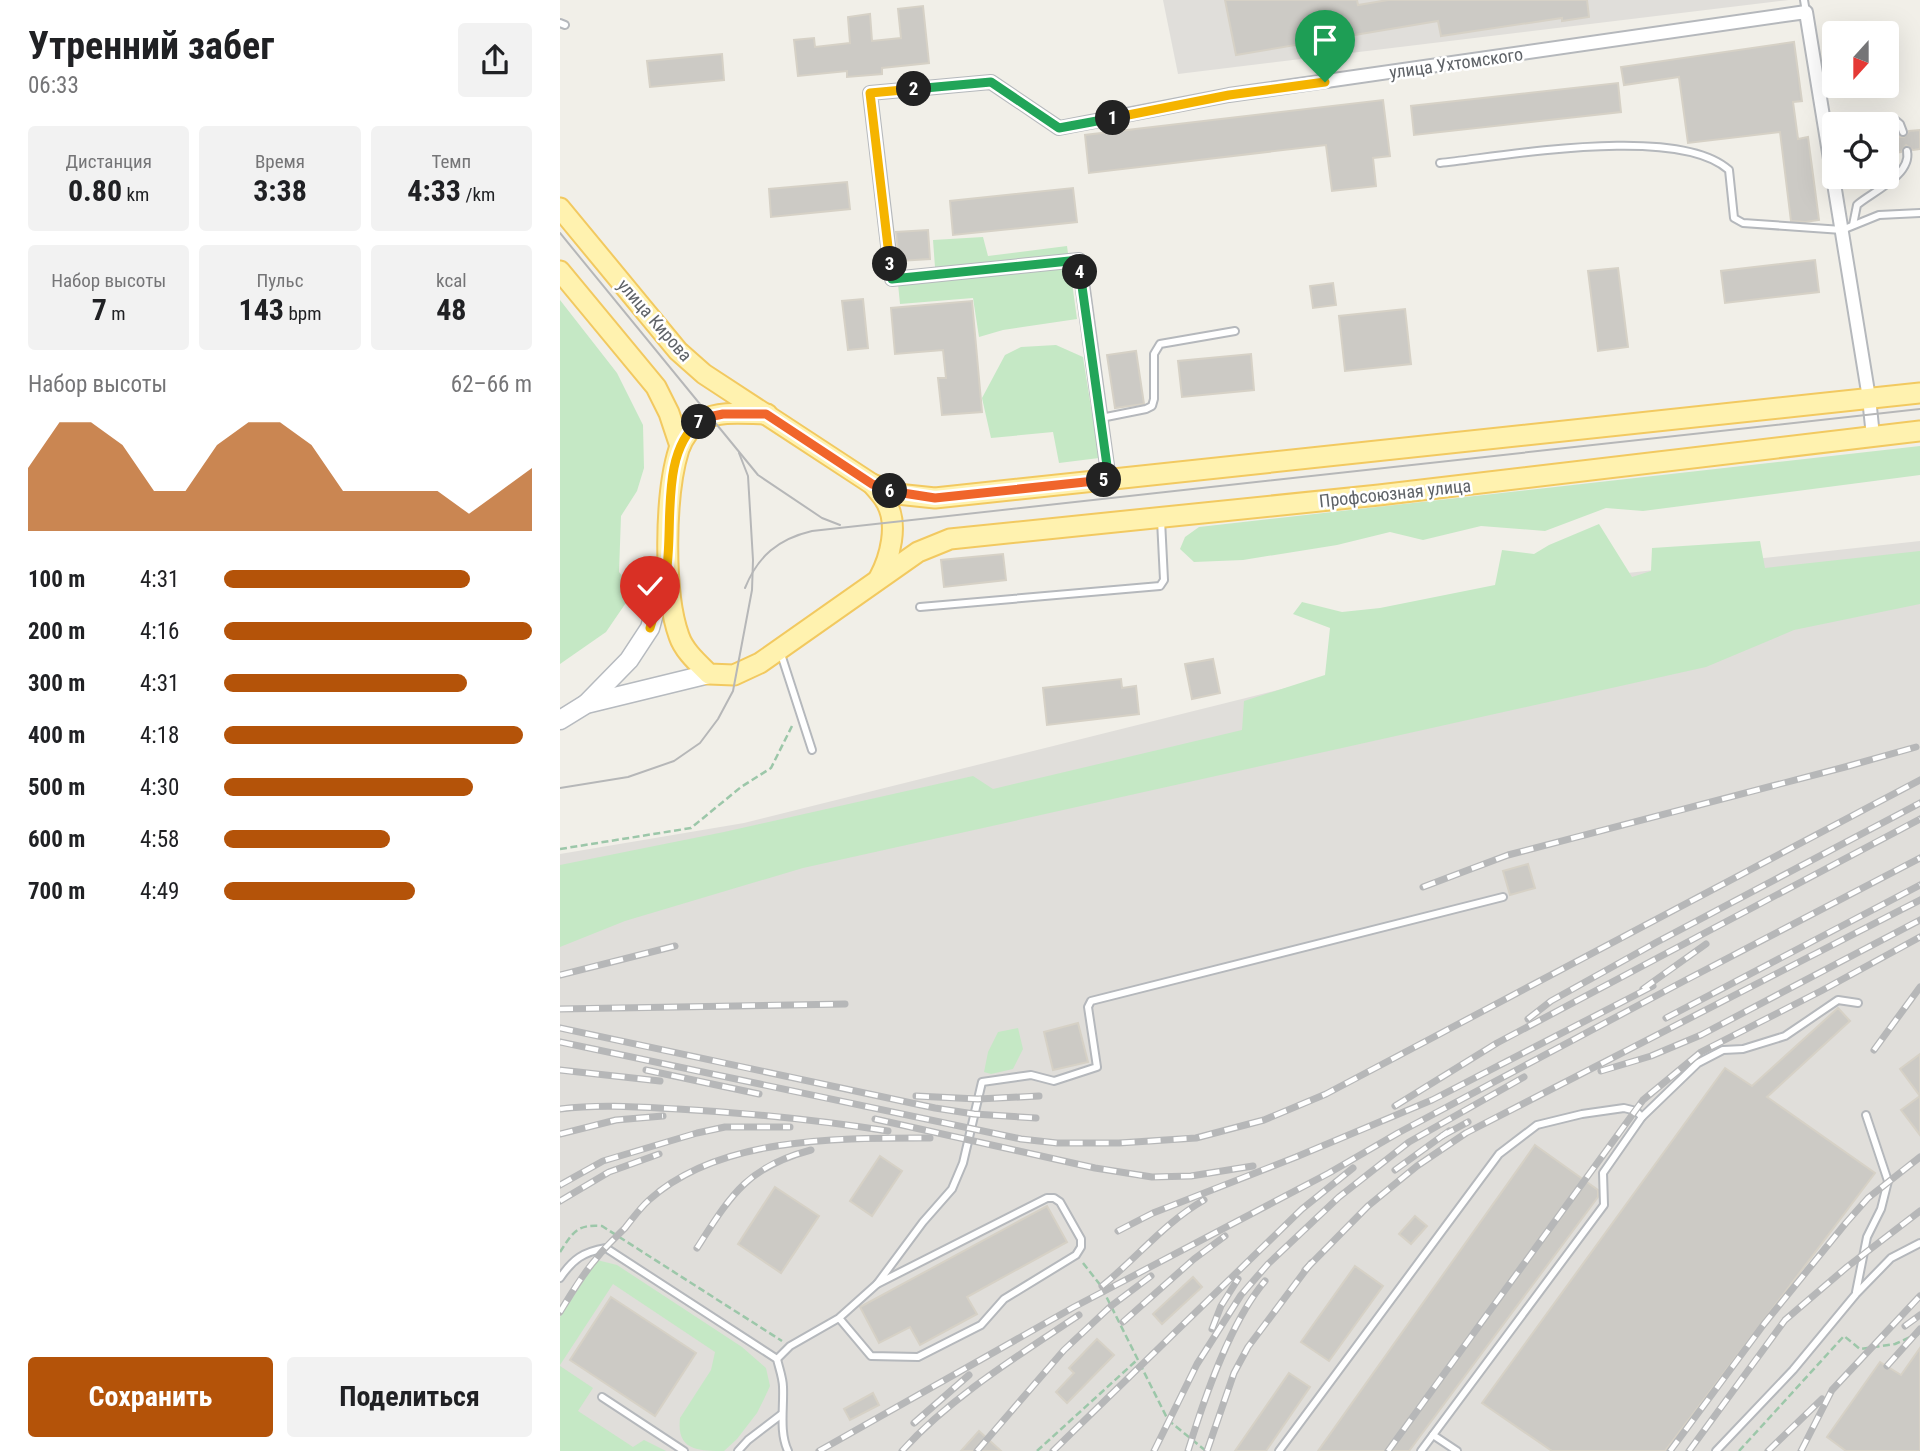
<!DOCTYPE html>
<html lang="ru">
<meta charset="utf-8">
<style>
body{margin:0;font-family:"Roboto Condensed",sans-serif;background:#f2f2f2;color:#202124;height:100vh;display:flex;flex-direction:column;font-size:26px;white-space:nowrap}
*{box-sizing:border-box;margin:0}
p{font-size:23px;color:#757577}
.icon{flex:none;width:38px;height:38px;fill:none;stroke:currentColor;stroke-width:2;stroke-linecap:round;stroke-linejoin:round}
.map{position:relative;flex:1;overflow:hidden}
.panel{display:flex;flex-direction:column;background:#fff;width:560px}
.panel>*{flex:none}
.needle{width:46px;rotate:201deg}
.tools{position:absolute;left:1262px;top:21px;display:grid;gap:14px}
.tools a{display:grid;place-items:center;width:77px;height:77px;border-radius:7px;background:#fff;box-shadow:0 7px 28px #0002;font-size:35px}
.pin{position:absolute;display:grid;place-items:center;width:60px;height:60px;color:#fff;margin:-72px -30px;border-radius:50% 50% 50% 0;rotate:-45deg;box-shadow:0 0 7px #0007}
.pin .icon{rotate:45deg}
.km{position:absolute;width:35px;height:35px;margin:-18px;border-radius:50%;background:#222;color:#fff;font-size:19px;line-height:35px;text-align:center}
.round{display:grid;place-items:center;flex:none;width:74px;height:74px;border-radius:7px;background:#f2f2f2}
.head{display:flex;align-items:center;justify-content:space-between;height:119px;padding:0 28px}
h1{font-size:38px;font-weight:700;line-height:52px}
.metrics{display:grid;grid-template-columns:repeat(3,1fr);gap:10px;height:119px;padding:7px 28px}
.metrics div{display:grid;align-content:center;border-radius:7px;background:#f2f2f2;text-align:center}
.metrics b{font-size:30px;font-weight:700}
.metrics small{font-size:19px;font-weight:400}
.metrics p{font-size:19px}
.chart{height:196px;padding:14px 28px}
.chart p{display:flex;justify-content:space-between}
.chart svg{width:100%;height:126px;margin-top:7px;fill:#b45309;opacity:.7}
.primary-button{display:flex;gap:14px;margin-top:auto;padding:14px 28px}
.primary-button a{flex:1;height:80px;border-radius:7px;background:#b45309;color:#fff;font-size:28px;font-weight:700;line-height:80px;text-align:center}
.primary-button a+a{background:#f2f2f2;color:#202124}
ul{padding:0 28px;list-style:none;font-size:23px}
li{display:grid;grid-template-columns:112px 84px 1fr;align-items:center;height:52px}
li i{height:18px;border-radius:9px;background:#b45309}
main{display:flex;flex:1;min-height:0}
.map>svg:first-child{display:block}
</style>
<main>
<section class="panel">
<div class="head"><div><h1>Утренний забег</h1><p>06:33</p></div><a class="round"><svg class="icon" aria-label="share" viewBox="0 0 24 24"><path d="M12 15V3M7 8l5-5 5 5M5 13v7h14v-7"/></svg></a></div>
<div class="metrics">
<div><p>Дистанция</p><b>0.80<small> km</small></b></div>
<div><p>Время</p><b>3:38</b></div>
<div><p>Темп</p><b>4:33<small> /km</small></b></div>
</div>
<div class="metrics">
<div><p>Набор высоты</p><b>7<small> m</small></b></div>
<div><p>Пульс</p><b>143<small> bpm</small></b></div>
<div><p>kcal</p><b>48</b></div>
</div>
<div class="chart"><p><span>Набор высоты</span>62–66 m</p>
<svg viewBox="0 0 160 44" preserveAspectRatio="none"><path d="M0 44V22L10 6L20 6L30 14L40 30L50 30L60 14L70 6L80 6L90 14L100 30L110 30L120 30L130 30L140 38L150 30L160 22V44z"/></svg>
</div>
<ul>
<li><b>100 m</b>4:31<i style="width:80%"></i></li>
<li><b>200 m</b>4:16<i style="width:100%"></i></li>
<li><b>300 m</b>4:31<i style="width:79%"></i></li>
<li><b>400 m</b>4:18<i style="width:97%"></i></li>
<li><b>500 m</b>4:30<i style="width:81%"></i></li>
<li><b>600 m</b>4:58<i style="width:54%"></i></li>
<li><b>700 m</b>4:49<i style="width:62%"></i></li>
</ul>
<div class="primary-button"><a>Сохранить</a><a>Поделиться</a></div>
</section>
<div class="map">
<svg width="1360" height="1451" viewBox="0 0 1360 1451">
<rect width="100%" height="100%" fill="#f1efe8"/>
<g fill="#e0deda">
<path d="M603,0H1229L618,74Z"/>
<path d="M1360,541V1451H0V854L184,823L770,677L967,584Z"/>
</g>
<g fill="#c5e8c5">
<path d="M423,237L428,256L507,246L517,319L443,330L419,337L413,298L340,304L338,284L376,281L373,240Z"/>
<path d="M0,300L57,373L83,425L84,468L77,491L61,516L59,572L74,591L46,632L0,664Z"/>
<path d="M496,345L523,357L539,458L499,463L493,432L431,438L422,398L445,355L461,347Z"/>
<path d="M1360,446V475L1083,511L1046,508L985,531L921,526L863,540L830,532L777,545L683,560L634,562L620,549L625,537L639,527Z"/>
<path d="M1039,524L1072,577L1091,571L1092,548L1200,541L1205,568L1360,551V604L1234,630L1146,667L243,868L65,921L0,947V865L164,832L413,776L433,789L682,730L684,701L765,675L770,628L733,614L742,602L782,612L820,608L935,585L942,550L974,554L989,545Z"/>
<path d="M458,1028L463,1049L453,1069L431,1074L424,1072L428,1052L438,1032Z"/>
<path d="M37,1260L57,1265L182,1347L206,1368L210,1386L204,1399L197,1413L177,1439L164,1451C139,1451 116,1451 120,1418L151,1370L155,1352L53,1284L0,1365V1317Z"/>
<path d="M0,1366L33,1388L18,1411L73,1447L84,1440L106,1451H0Z"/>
</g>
<g fill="#cccac5" stroke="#d6d1c6" stroke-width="2">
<path d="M665,0H797L798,5L828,0H1027L1029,17L1002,21V18L881,36L878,21L676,55Z"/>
<path d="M363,6L369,63L322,68V74L287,77V71L238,76L234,40L254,38L255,47L290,43L288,17L310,14L312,41L341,38L338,9Z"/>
<path d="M1234,42L1242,101L1233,102L1238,139L1248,137L1259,220L1245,222L1231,221L1220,132L1128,143L1119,77L1064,85L1061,67Z"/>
<path d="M162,54L164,80L90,87L87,61Z"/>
<path d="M1058,83L1061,112L854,135L851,106Z"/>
<path d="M823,100L830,156L813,158L816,186L772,191L766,145L529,173L525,135Z"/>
<path d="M1360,130V149L1353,150L1346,145L1341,152L1326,154V134L1337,133L1340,137H1344L1349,131Z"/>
<path d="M287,182L290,209L211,217L209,189Z"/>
<path d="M513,188L517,222L393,235L390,201Z"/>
<path d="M368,230L370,259L339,261L336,232Z"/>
<path d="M1255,260L1259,292L1165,303L1161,271Z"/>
<path d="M1058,268L1068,347L1038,351L1028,271Z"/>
<path d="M773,283L776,305L753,308L750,286Z"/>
<path d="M303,299L308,348L288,350L282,301Z"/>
<path d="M412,301L422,412L382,415L378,378H386L383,350L335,354L331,308Z"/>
<path d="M845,309L851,364L785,371L779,316Z"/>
<path d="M576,351L584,404L555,408L547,355Z"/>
<path d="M691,354L694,390L622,397L618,361Z"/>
<path d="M443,554L446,580L384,587L381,560Z"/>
<path d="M653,659L660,693L632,699L625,664Z"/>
<path d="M561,679L562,688L576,686L579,714L487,725L483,688Z"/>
<path d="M968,864L975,888L950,895L943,871Z"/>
<path d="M1278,1008L1290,1021L1207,1097L1315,1173L1105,1451H992L922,1403L1165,1068L1192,1086Z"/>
<path d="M518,1023L528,1062L493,1070L484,1032Z"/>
<path d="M1360,1054V1096L1340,1069Z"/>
<path d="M1360,1096V1135L1341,1110Z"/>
<path d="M975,1145L1038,1190V1197L849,1451H758Z"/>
<path d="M320,1156L342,1171L312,1216L290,1201Z"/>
<path d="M215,1187L259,1216L221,1273L178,1244Z"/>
<path d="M487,1206L507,1242L407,1297L417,1314L360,1345L350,1327L319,1343L300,1307Z"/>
<path d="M855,1216L867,1226L851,1244L839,1234Z"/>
<path d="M795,1266L823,1286L769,1361L741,1342Z"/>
<path d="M633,1277L642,1287L602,1324L593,1314Z"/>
<path d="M51,1297L136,1353L95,1416L10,1360Z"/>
<path d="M537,1339L554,1355L507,1403L496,1392L514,1373L509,1368Z"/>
<path d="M1360,1348V1451H1286L1267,1437L1320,1362L1341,1375Z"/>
<path d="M729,1373L750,1387L706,1451H675Z"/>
<path d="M313,1393L319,1405L290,1420L284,1409Z"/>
<path d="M419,1431L441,1451H401Z"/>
</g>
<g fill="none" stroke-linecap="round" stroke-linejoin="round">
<g stroke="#b5b8bc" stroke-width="10">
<g id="service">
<path d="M1244,0L1246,12"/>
<path d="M0,23L5,25"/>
<path d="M1284,124L1334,119L1340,124L1343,132"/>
<path d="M880,163C947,156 1118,124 1169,170L1174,218L1183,223L1282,230L1319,215L1360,213"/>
<path d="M1293,225L1297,205C1312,192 1352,175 1347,151"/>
<path d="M541,418L586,409L592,406L594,399V354L600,344L675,331"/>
<path d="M360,607L600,586L604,580L601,520"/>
<path d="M220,651L252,750"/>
<path d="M0,1278C13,1259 23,1252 46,1248L217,1359C219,1368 223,1378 223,1387C224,1408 219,1432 228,1451"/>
<path d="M317,1284L363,1222L392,1189L403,1163L422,1082L471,1075L494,1081L537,1067L528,1007L531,1001L943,897"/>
<path d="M1296,1292L1307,1237L1321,1209L1328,1181L1306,1115"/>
<path d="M217,1359L230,1346L279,1318L311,1356L358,1357L421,1325L444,1299L516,1255L521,1247V1239L500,1202L494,1198H487L317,1284L279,1318"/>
<path d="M42,1397L124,1451"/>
<path d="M873,1435L897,1451"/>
<path d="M178,1451L188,1440L222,1414"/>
<path d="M719,1451L939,1154L977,1125L1022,1114L1064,1108L1076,1111L1082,1117"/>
<path d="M861,1451L1044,1205L1043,1173L1082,1117L1138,1063L1163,1050L1183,1049L1225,1036L1278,1000L1298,1003"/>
<path d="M1156,1451L1233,1370L1296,1294L1331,1258L1360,1243"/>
</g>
</g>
<g stroke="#b5b8bc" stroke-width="16">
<path id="minor" d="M549,480L519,260L332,279L310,93L431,82L499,128L669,95L1246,12L1309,398L1313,436"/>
</g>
<g stroke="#b6babf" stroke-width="21">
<g id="secondary">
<path d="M26,704L69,660L90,628L106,570"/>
<path d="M0,720L26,704L149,674"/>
</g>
</g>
<g stroke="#f2c960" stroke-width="23">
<g id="primary">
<path d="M0,208L118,351L144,374L312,484C317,490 323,496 326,502C339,524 330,558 319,578"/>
<path d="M0,271L96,387L109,413L120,446"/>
<path d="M207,414C187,414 160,410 142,420C132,425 123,438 119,449C105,493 103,592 119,636C124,651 138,663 149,674L174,675L200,663L358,552L390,539L819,495L1360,431"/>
<path d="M312,484L337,494L375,498L1360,393"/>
</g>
</g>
<g stroke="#9cc7a9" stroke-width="2.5" stroke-dasharray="7 3.5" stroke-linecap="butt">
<path d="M0,849L131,828L181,787L211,768L232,726"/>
<path d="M0,1252C13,1232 17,1224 42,1226L222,1341"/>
<path d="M523,1263L541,1286L608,1420L646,1451"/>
<path d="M477,1451L577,1360"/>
<path d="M1179,1451L1284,1336L1300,1349L1335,1344L1357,1334L1360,1336"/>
</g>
<use href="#service" stroke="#fff" stroke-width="6"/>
<use href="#minor" stroke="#fff" stroke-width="12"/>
<use href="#secondary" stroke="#fff" stroke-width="18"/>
<use href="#primary" stroke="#fff2af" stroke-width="19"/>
<g stroke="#b6b7b8" stroke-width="2">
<path d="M0,233L198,475L262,518L280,525"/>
<path d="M185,588C198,556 218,539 252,531L1360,409"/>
<path d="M0,788L68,777L114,761L140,743L158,719L173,691L192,590L193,560L188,476L179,453"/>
</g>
<g stroke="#b6b7b8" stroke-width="7">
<g id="rail">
<path d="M863,887L948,855L1285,767L1356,747"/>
<path d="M0,975L115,946"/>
<path d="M1083,989L1146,944"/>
<path d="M0,1009L285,1004"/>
<path d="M1106,1018L1360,885"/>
<path d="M968,1019L991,1001L1097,942L1360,803"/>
<path d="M0,1028L375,1108L414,1114L476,1118"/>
<path d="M0,1042L461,1139L497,1143H559L636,1138L704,1120L766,1094L1360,780"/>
<path d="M1314,1050L1360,987"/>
<path d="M0,1070L100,1081"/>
<path d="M86,1070L199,1094"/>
<path d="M1041,1071L1091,1056L1141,1035L1360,920"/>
<path d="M356,1096L418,1099L479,1096"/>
<path d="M835,1106L937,1043L1360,819"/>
<path d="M0,1109C39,1104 80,1107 118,1109C189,1113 258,1120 328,1131"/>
<path d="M315,1119L535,1168L592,1177L631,1176L693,1166"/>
<path d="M0,1134L56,1120L103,1116"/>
<path d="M882,1136L908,1122"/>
<path d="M835,1170L889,1131"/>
<path d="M0,1185L43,1161L137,1133L165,1127H230"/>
<path d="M0,1201L49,1172L99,1154"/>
<path d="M558,1231L593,1213L736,1157L872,1100L1093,986"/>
<path d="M137,1248C171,1195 187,1167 251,1150"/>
<path d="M745,1270L808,1206L857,1166L906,1133L1360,900"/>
<path d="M542,1286C577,1258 604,1223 644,1200"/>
<path d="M0,1312C11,1294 22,1275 36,1259C44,1248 55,1238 65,1228C73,1218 80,1208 89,1200C160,1136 280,1138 370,1138"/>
<path d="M563,1322L634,1259L665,1236"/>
<path d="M1345,1326L1360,1315"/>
<path d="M652,1329L661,1306L678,1279"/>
<path d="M1327,1366L1360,1329"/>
<path d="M354,1423L409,1375"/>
<path d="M259,1451L514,1307L769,1173L838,1133L1124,981L1360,858"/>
<path d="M342,1451C392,1396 458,1356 519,1315"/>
<path d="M417,1451L504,1350L551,1306L591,1276"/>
<path d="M493,1451L742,1209L793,1168"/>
<path d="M594,1451L637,1364L681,1295L708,1264L779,1197L849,1142L964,1077"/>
<path d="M628,1451C644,1399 670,1322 705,1281"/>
<path d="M647,1451L674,1373L688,1347L751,1263"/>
<path d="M828,1451L1083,1100L1141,1052L1261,991L1360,937"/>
<path d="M1110,1451L1204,1324L1285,1224L1308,1198L1360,1157"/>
<path d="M1129,1451L1225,1320L1287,1267L1360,1211"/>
<path d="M1208,1451L1262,1399"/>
<path d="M1241,1451L1272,1390L1360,1296"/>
</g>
</g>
<use href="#rail" stroke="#fff" stroke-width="4.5" stroke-dasharray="13" stroke-linecap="butt"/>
</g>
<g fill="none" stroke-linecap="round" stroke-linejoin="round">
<g stroke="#fff" stroke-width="14">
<path id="split-1" d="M553,118L669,95L765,82"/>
</g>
<g stroke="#fff" stroke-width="14">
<path id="split-2" d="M354,89L431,82L499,128L553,118"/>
</g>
<g stroke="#fff" stroke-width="14">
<path id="split-3" d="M330,264L310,93L354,89"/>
</g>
<g stroke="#fff" stroke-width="14">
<path id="split-4" d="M330,264L332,279L519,260L520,272"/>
</g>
<g stroke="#fff" stroke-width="14">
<path id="split-5" d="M520,272L549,480H544"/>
</g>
<g stroke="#fff" stroke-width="14">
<path id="split-6" d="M330,491L375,498L544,480"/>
</g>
<g stroke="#fff" stroke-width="14">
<path id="split-7" d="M139,422L144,418L163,414H206L312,484L330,491"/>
</g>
<g stroke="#fff" stroke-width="14">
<path id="split-8" d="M90,628C96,608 104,587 107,566C113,523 101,451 139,422"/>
</g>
<use href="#split-1" stroke="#f5b400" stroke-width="9"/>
<use href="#split-2" stroke="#22a559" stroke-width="9"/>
<use href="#split-3" stroke="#f5b400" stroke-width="9"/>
<use href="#split-4" stroke="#22a559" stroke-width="9"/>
<use href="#split-5" stroke="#22a559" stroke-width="9"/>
<use href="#split-6" stroke="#f0652b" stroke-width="9"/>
<use href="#split-7" stroke="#f0652b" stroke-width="9"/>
<use href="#split-8" stroke="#f5b400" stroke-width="9"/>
</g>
<g text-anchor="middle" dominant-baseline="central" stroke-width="5" stroke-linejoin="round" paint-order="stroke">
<g font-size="18" fill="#5f6368" stroke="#fff">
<text transform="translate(896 63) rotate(-8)">улица Ухтомского</text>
<text transform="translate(95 320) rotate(49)">улица Кирова</text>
<text transform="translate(835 493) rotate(-6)">Профсоюзная улица</text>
</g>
</g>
</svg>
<div class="tools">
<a><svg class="needle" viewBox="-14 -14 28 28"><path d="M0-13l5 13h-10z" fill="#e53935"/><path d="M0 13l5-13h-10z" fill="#757577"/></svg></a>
<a><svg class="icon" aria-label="locate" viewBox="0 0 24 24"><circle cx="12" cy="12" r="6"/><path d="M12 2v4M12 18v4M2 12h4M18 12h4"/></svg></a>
</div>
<div class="pin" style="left:765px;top:82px;background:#1e9e55"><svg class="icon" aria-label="arrive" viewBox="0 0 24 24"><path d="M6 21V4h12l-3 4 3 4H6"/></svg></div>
<div class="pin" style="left:90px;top:628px;background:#d93025"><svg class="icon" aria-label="check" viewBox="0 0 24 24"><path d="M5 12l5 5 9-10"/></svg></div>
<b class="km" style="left:553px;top:118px">1</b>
<b class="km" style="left:354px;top:89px">2</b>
<b class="km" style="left:330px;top:264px">3</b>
<b class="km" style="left:520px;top:272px">4</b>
<b class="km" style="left:544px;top:480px">5</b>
<b class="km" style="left:330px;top:491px">6</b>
<b class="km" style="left:139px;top:422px">7</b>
</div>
</main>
